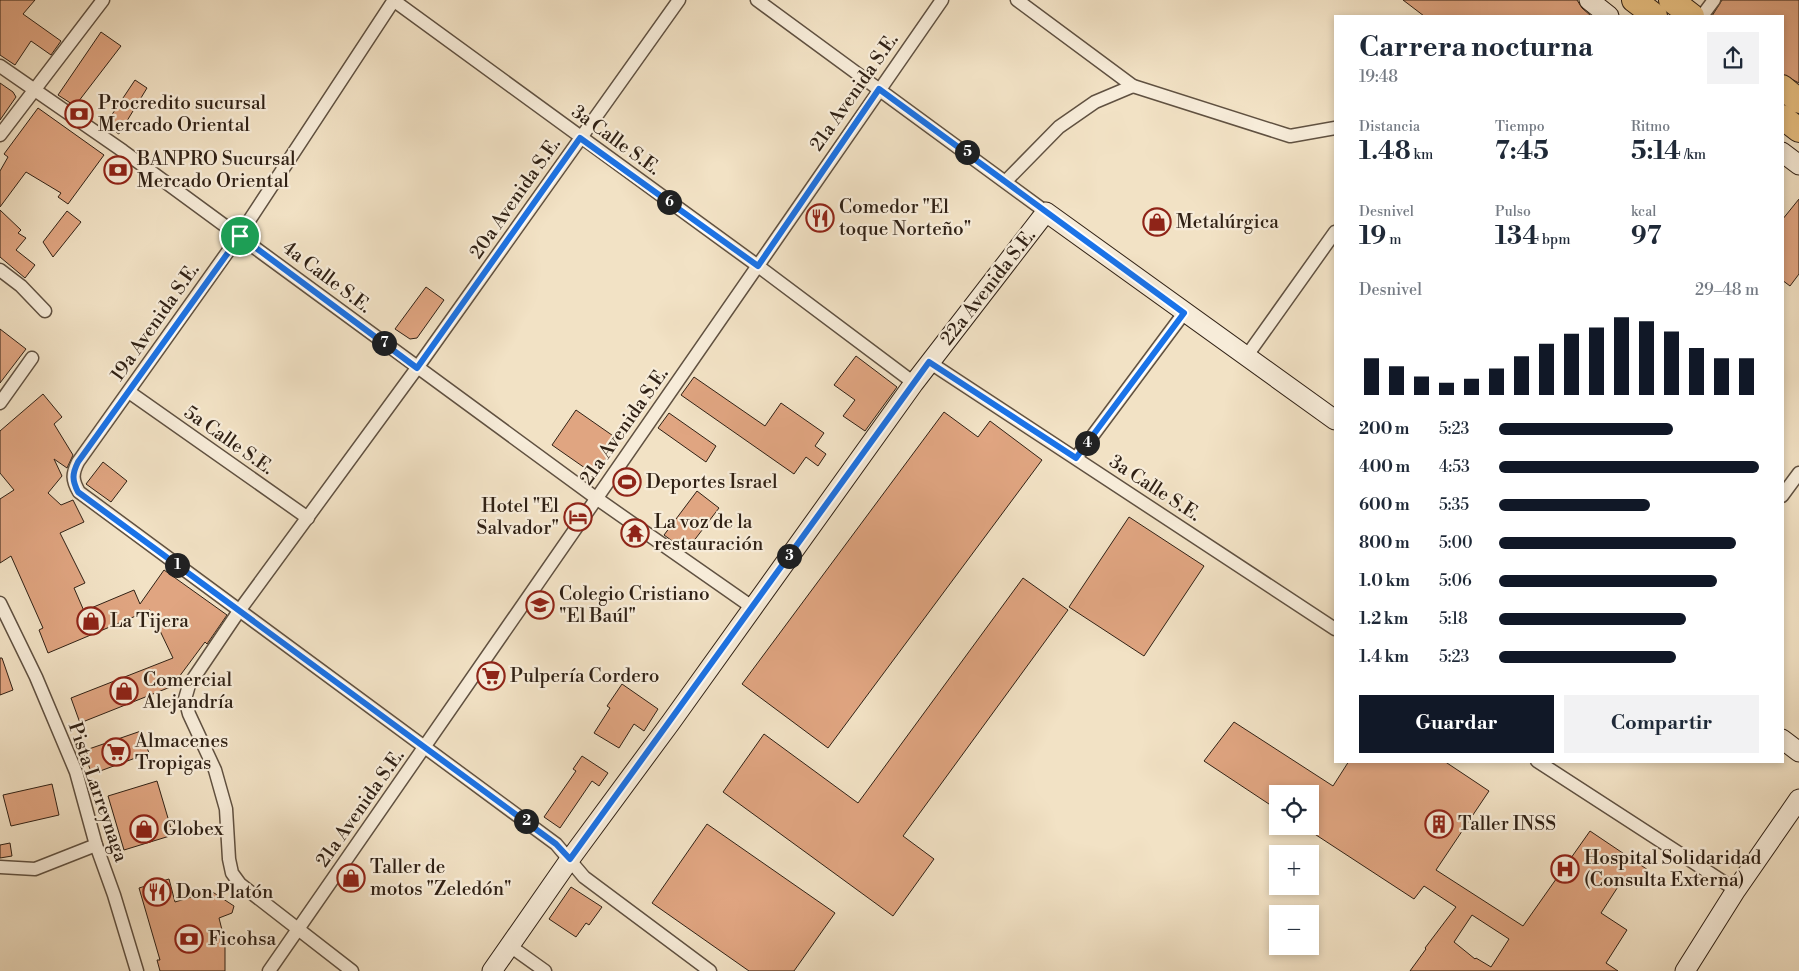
<!DOCTYPE html>
<html lang="es">
<meta charset="utf-8">
<style>
body{margin:0;font-family:"Libre Bodoni",serif;background:#f2f2f3;color:#1f2937;height:100vh;display:flex;flex-direction:column;font-size:19px;white-space:nowrap}
*{box-sizing:border-box;margin:0}
p{font-size:16px;color:#747a83}
.icon{flex:none;width:28px;height:28px;fill:none;stroke:currentColor;stroke-width:2;stroke-linecap:round;stroke-linejoin:round}
.map{position:relative;flex:1;overflow:hidden}
.panel{position:absolute;left:1334px;top:15px;width:450px;height:748px;display:flex;flex-direction:column;background:#fff;border-radius:0px;box-shadow:0 2px 8px #0003}
.panel>*{flex:none}
.fabs{position:absolute;left:1269px;top:785px;display:grid;gap:10px}
.fabs a{display:grid;place-items:center;width:50px;height:50px;border-radius:0px;background:#fff;box-shadow:0 2px 8px #0003;font-size:25px}
.pin{position:absolute;display:grid;place-items:center;width:42px;height:42px;color:#fff;margin:-21px;border:2px solid #fff;border-radius:50%;box-shadow:0 1px 5px #0007}
.km{position:absolute;width:25px;height:25px;margin:-12px;border-radius:50%;background:#222;color:#fff;font-size:14px;line-height:25px;text-align:center}
.round{display:grid;place-items:center;flex:none;width:52px;height:52px;border-radius:0px;background:#f2f2f3}
.summary{display:flex;align-items:center;justify-content:space-between;height:85px;padding:0 25px}
h1{font-size:28px;font-weight:800;line-height:38px}
.stats{display:grid;grid-template-columns:repeat(3,1fr);gap:8px;height:85px;padding:5px 25px}
.stats div{display:grid;align-content:center}
.stats b{font-size:25px;font-weight:800}
.stats small{font-size:14px;font-weight:400}
.stats p{font-size:14px}
.chart{height:140px;padding:10px 25px}
.chart p{display:flex;justify-content:space-between}
.chart svg{width:100%;height:90px;margin-top:5px;stroke:#111827;stroke-width:6}
.button{display:flex;gap:10px;margin-top:auto;padding:10px 25px}
.button a{flex:1;height:58px;border-radius:0px;background:#111827;color:#fff;font-size:20px;font-weight:800;line-height:58px;text-align:center}
.button a+a{background:#f2f2f3;color:#1f2937}
ul{padding:0 25px;list-style:none;font-size:16px}
li{display:grid;grid-template-columns:80px 60px 1fr;align-items:center;height:38px}
li i{height:12px;border-radius:6px;background:#111827}
.map>svg:first-child{display:block}
</style>
<div class="map">
<svg width="1799" height="971" viewBox="0 0 1799 971">
<rect width="100%" height="100%" fill="#f2e2c5"/>
<filter id="stains"><feTurbulence type="fractalNoise" baseFrequency=".004" numOctaves="4"/><feColorMatrix values="0 0 0 0 .2 0 0 0 0 .09 0 0 0 0 .02 0 0 0 .5 -.17"/></filter>
<radialGradient id="worn" r=".72"><stop offset=".6" stop-color="#630" stop-opacity="0"/><stop offset="1" stop-color="#630" stop-opacity=".3"/></radialGradient>
<g fill="#e0a581" stroke="#302115" fill-rule="evenodd">
<path d="M0,0H35L23,14L61,41L51,55L31,41L15,65L0,55Z"/>
<path d="M1403,0H1577L1582,8L1591,16H1424Z"/>
<path d="M1722,0H1799V83L1782,74V16H1712Z"/>
<path d="M101,32L121,46L75,106L58,95Z"/>
<path d="M135,80L147,88L119,134L105,125Z"/>
<path d="M0,83L13,92L16,97L0,120Z"/>
<path d="M38,108L104,155L68,204L58,197L61,193L26,172L0,207V171L8,157L4,154Z"/>
<path d="M1799,199V274L1790,286L1782,280V220Z"/>
<path d="M0,210L21,230L18,233L26,238L16,250L35,265L25,278L0,257Z"/>
<path d="M67,211L81,222L53,257L43,242Z"/>
<path d="M426,287L444,300L417,338L410,339L395,329Z"/>
<path d="M0,329L26,349L0,383Z"/>
<path d="M856,356L897,387L865,431L843,416L855,400L834,385Z"/>
<path d="M694,377L765,426L781,403L824,433L815,446L826,454L818,466L806,457L794,474L681,395Z"/>
<path d="M43,394L62,417L54,424L73,455L67,468L54,459L62,476L48,493L61,505L73,500L84,522L60,533L85,583L74,588L84,611L134,590L140,604L164,570L227,615L207,644L205,642L176,681L178,684L80,723L71,698L173,658L150,610L48,653L39,630L43,628L11,556L0,563V499L14,490L0,473V431Z"/>
<path d="M576,410L619,440L595,475L552,445Z"/>
<path d="M944,412L978,437L990,421L1042,460L828,748L742,684Z"/>
<path d="M669,413L716,446L706,462L658,428Z"/>
<path d="M103,462L127,481L111,502L86,484Z"/>
<path d="M697,491L719,508L686,551L664,535Z"/>
<path d="M1129,517L1204,566L1144,656L1069,607Z"/>
<path d="M1023,578L1068,610L903,836L934,859L893,916L723,792L764,734L858,803Z"/>
<path d="M0,658H2L13,690L0,695Z"/>
<path d="M622,684L658,709L644,731L634,724L619,748L594,733L610,708L607,706Z"/>
<path d="M1234,722L1333,786L1349,761H1444L1489,791L1436,870L1523,926L1590,831L1648,870L1637,888L1623,879L1601,913L1627,930L1606,963L1618,971H1410L1426,949L1425,948L1456,907L1424,886L1414,899L1310,831V794H1278V810L1204,761ZM1472,915L1509,939L1491,967L1476,958L1475,959L1454,942Z"/>
<path d="M141,731L149,753L92,774L83,751Z"/>
<path d="M582,756L608,773L599,786L592,781L560,828L544,817L576,771L573,769Z"/>
<path d="M157,781L173,835L124,850L108,796Z"/>
<path d="M52,784L59,815L11,826L3,795Z"/>
<path d="M707,824L835,913L794,971H749L652,903Z"/>
<path d="M10,843L12,856L0,858V845Z"/>
<path d="M169,879L175,902L211,891L234,906L232,913L219,918L225,942V971H160L157,960H160L139,888Z"/>
<path d="M571,887L602,907L589,925L586,923L576,937L549,919Z"/>
</g>
<g fill="none" stroke-linecap="round" stroke-linejoin="round">
<g stroke="#605141" stroke-width="15">
<g id="street">
<path d="M393,0L758,266L914,383"/>
<path d="M394,0L239,236L78,462C72,474 72,480 79,492L556,844L584,877L710,971"/>
<path d="M757,0L1046,212"/>
<path d="M1017,0L1133,86L1290,136L1335,128"/>
<path d="M1702,16L1714,0"/>
<path d="M0,66L123,151L596,498L752,607"/>
<path d="M0,135L103,0"/>
<path d="M1006,181L1059,127L1095,102L1133,86"/>
<path d="M0,270L21,286L45,311"/>
<path d="M1246,357L1335,232"/>
<path d="M929,362L1335,629"/>
<path d="M129,392L308,518"/>
<path d="M0,403L32,358"/>
<path d="M1076,458L1184,313"/>
<path d="M1782,496L1799,473"/>
<path d="M0,603L36,677L76,772L96,845L114,895L137,971"/>
<path d="M1537,761L1736,890"/>
<path d="M0,867L35,869L96,845"/>
<path d="M510,946L545,971"/>
<path d="M269,971L942,0"/>
<path d="M352,971L240,884L232,873L229,859L226,809L215,770L189,714L185,699L189,685L239,611L417,368L679,0"/>
</g>
</g>
<g stroke="#302115" stroke-width="21">
<g id="secondary">
<path d="M1589,0L1609,16"/>
<path d="M1782,152L1799,165"/>
<path d="M1782,739L1799,752"/>
<path d="M492,971L570,859L671,722L914,383L1046,212L1335,420"/>
<path d="M1685,971L1736,890L1799,799"/>
</g>
</g>
<g stroke="#302115" stroke-width="26">
<g id="highway">
<path d="M1634,0L1655,16"/>
<path d="M1671,0L1692,16"/>
<path d="M1782,87L1799,101"/>
<path d="M1782,117L1799,130"/>
</g>
</g>
<use href="#street" stroke="#f7ecd9" stroke-width="12"/>
<use href="#secondary" stroke="#f7ecd9" stroke-width="19"/>
<use href="#highway" stroke="#e9c182" stroke-width="24"/>
</g>
<g fill="none" stroke-linecap="round" stroke-linejoin="round">
<g stroke="#fff" stroke-width="10">
<path id="route" d="M879,89L1184,313L1076,458L929,362L570,859L556,844L78,492C72,480 72,474 78,462L240,236L417,368L580,138L758,266Z"/>
</g>
<use href="#route" stroke="#1a73e8" stroke-width="6"/>
</g>
<defs>
<g id="bank-ring" transform="scale(1.4375)"><circle r="9.5" fill="#f7ecd9" stroke="#8f2418" stroke-width="1.5"/><path d="M-6-4H6V4H-6ZM0-2.3a2.3 2.3 0 1 0 0 4.6a2.3 2.3 0 1 0 0-4.6Z" fill="#8f2418"/></g>
<g id="restaurant-ring" transform="scale(1.4375)"><circle r="9.5" fill="#f7ecd9" stroke="#8f2418" stroke-width="1.5"/><path d="M-5-6h1v4h1v-4h1v4h1v-4h1v5L-1.5 .5V6h-2V.5L-5-1ZM5-6V6H3V1.5H1.5Q1.5-4 5-6Z" fill="#8f2418"/></g>
<g id="shop-ring" transform="scale(1.4375)"><circle r="9.5" fill="#f7ecd9" stroke="#8f2418" stroke-width="1.5"/><path d="M-5-2.5h2.3a2.7 3.5 0 0 1 5.4 0H5L5.5 6h-11ZM-1.5-2.5h3a1.5 2.3 0 0 0-3 0Z" fill="#8f2418"/></g>
<g id="stadium-ring" transform="scale(1.4375)"><circle r="9.5" fill="#f7ecd9" stroke="#8f2418" stroke-width="1.5"/><path d="M0-5a6.5 5 0 1 0 0 10a6.5 5 0 1 0 0-10ZM-3.5-1.8h7v3.6h-7Z" fill="#8f2418"/></g>
<g id="hotel-ring" transform="scale(1.4375)"><circle r="9.5" fill="#f7ecd9" stroke="#8f2418" stroke-width="1.5"/><path d="M-6-4.5h1.5V1H6V5H4.5V3h-9V5H-6ZM-4 0a1.8 1.8 0 1 1 3.6 0ZM.5 0V-2.5h3Q6-2.5 6 0Z" fill="#8f2418"/></g>
<g id="temple-ring" transform="scale(1.4375)"><circle r="9.5" fill="#f7ecd9" stroke="#8f2418" stroke-width="1.5"/><path d="M0-6L5-2H3V0L6.5 2.5H4V6H1.5V3h-3V6H-4V2.5H-6.5L-3 0V-2H-5Z" fill="#8f2418"/></g>
<g id="school-ring" transform="scale(1.4375)"><circle r="9.5" fill="#f7ecd9" stroke="#8f2418" stroke-width="1.5"/><path d="M0-5L7-2L0 1L-7-2ZM-4 1L0 2.5L4 1V4Q0 6-4 4Z" fill="#8f2418"/></g>
<g id="supermarket-ring" transform="scale(1.4375)"><circle r="9.5" fill="#f7ecd9" stroke="#8f2418" stroke-width="1.5"/><path d="M-6-5.5h2.5l.6 2H6L4.5 2H-2.5L-4.4-4H-6ZM-1.5 3.2a1.3 1.3 0 1 0 .1 0ZM3 3.2a1.3 1.3 0 1 0 .1 0Z" fill="#8f2418"/></g>
<g id="building-ring" transform="scale(1.4375)"><circle r="9.5" fill="#f7ecd9" stroke="#8f2418" stroke-width="1.5"/><path d="M-4-6H4V6H1V3H-1V6H-4ZM-2.5-4.3h1.7v1.8h-1.7ZM.8-4.3h1.7v1.8H.8ZM-2.5-1h1.7V.8h-1.7ZM.8-1h1.7V.8H.8Z" fill="#8f2418"/></g>
<g id="hospital-ring" transform="scale(1.4375)"><circle r="9.5" fill="#f7ecd9" stroke="#8f2418" stroke-width="1.5"/><path d="M-5-5h3v3.5h4V-5h3V5h-3V1.5h-4V5h-3Z" fill="#8f2418"/></g>
</defs>
<g fill-rule="evenodd">
<use href="#bank-ring" x="79" y="114"/>
<use href="#bank-ring" x="118" y="170"/>
<use href="#restaurant-ring" x="820" y="218"/>
<use href="#shop-ring" x="1157" y="222"/>
<use href="#stadium-ring" x="627" y="482"/>
<use href="#hotel-ring" x="578" y="517"/>
<use href="#temple-ring" x="635" y="533"/>
<use href="#school-ring" x="540" y="605"/>
<use href="#shop-ring" x="91" y="621"/>
<use href="#supermarket-ring" x="491" y="676"/>
<use href="#shop-ring" x="124" y="691"/>
<use href="#supermarket-ring" x="116" y="752"/>
<use href="#building-ring" x="1439" y="824"/>
<use href="#shop-ring" x="144" y="829"/>
<use href="#hospital-ring" x="1565" y="869"/>
<use href="#shop-ring" x="351" y="878"/>
<use href="#restaurant-ring" x="157" y="892"/>
<use href="#bank-ring" x="189" y="939"/>
</g>
<g text-anchor="middle" dominant-baseline="central" stroke-width="4.5" stroke-linejoin="round" paint-order="stroke">
<g font-size="19" fill="#302115" stroke="#f7ecd9">
<text transform="translate(854 92) rotate(-55)">21a Avenida S.E.</text>
<text transform="translate(616 140) rotate(36)">3a Calle S.E.</text>
<text transform="translate(515 198) rotate(-55)">20a Avenida S.E.</text>
<text transform="translate(327 277) rotate(37)">4a Calle S.E.</text>
<text transform="translate(988 287) rotate(-52)">22a Avenida S.E.</text>
<text transform="translate(155 322) rotate(-55)">19a Avenida S.E.</text>
<text transform="translate(624 426) rotate(-55)">21a Avenida S.E.</text>
<text transform="translate(229 440) rotate(35)">5a Calle S.E.</text>
<text transform="translate(1155 488) rotate(33)">3a Calle S.E.</text>
<text transform="translate(98 792) rotate(71)">Pista Larreynaga</text>
<text transform="translate(360 808) rotate(-55)">21a Avenida S.E.</text>
</g>
<g font-size="19" fill="#302115" stroke="#f7ecd9" text-anchor="start">
<text x="98" y="103">Procredito sucursal<tspan x="98" dy="22">Mercado Oriental</tspan></text>
<text x="137" y="159">BANPRO Sucursal<tspan x="137" dy="22">Mercado Oriental</tspan></text>
<text x="839" y="207">Comedor "El<tspan x="839" dy="22">toque Norteño"</tspan></text>
<text x="1176" y="222">Metalúrgica</text>
<text x="646" y="482">Deportes Israel</text>
<text x="559" y="506" text-anchor="end">Hotel "El<tspan x="559" dy="22">Salvador"</tspan></text>
<text x="654" y="522">La voz de la<tspan x="654" dy="22">restauración</tspan></text>
<text x="559" y="594">Colegio Cristiano<tspan x="559" dy="22">"El Baúl"</tspan></text>
<text x="110" y="621">La Tijera</text>
<text x="510" y="676">Pulpería Cordero</text>
<text x="143" y="680">Comercial<tspan x="143" dy="22">Alejandría</tspan></text>
<text x="135" y="741">Almacenes<tspan x="135" dy="22">Tropigas</tspan></text>
<text x="1458" y="824">Taller INSS</text>
<text x="163" y="829">Globex</text>
<text x="1584" y="858">Hospital Solidaridad<tspan x="1584" dy="22">(Consulta Externa)</tspan></text>
<text x="370" y="867">Taller de<tspan x="370" dy="22">motos "Zeledón"</tspan></text>
<text x="176" y="892">Don Platón</text>
<text x="208" y="939">Ficohsa</text>
</g>
</g>
<rect width="100%" height="100%" filter="url(#stains)"/>
<rect width="100%" height="100%" fill="url(#worn)"/>
</svg>
<div class="fabs">
<a><svg class="icon" aria-label="locate" viewBox="0 0 24 24"><circle cx="12" cy="12" r="6"/><path d="M12 2v4M12 18v4M2 12h4M18 12h4"/></svg></a>
<a>+</a>
<a>−</a>
</div>
<div class="pin" style="left:240px;top:236px;background:#1e9e55"><svg class="icon" aria-label="arrive" viewBox="0 0 24 24"><path d="M6 21V4h12l-3 4 3 4H6"/></svg></div>
<b class="km" style="left:177px;top:565px">1</b>
<b class="km" style="left:526px;top:821px">2</b>
<b class="km" style="left:789px;top:556px">3</b>
<b class="km" style="left:1087px;top:443px">4</b>
<b class="km" style="left:967px;top:152px">5</b>
<b class="km" style="left:669px;top:202px">6</b>
<b class="km" style="left:384px;top:343px">7</b>
<section class="panel">
<div class="summary"><div><h1>Carrera nocturna</h1><p>19:48</p></div><a class="round"><svg class="icon" aria-label="share" viewBox="0 0 24 24"><path d="M12 15V3M7 8l5-5 5 5M5 13v7h14v-7"/></svg></a></div>
<div class="stats">
<div><p>Distancia</p><b>1.48<small> km</small></b></div>
<div><p>Tiempo</p><b>7:45</b></div>
<div><p>Ritmo</p><b>5:14<small> /km</small></b></div>
</div>
<div class="stats">
<div><p>Desnivel</p><b>19<small> m</small></b></div>
<div><p>Pulso</p><b>134<small> bpm</small></b></div>
<div><p>kcal</p><b>97</b></div>
</div>
<div class="chart"><p><span>Desnivel</span>29–48 m</p>
<svg viewBox="0 0 160 44" preserveAspectRatio="none"><path d="M5 44V26M15 44V30M25 44V35M35 44V38M45 44V36M55 44V31M65 44V25M75 44V19M85 44V14M95 44V11M105 44V6M115 44V8M125 44V13M135 44V21M145 44V26M155 44V26"/></svg>
</div>
<ul>
<li><b>200 m</b>5:23<i style="width:67%"></i></li>
<li><b>400 m</b>4:53<i style="width:100%"></i></li>
<li><b>600 m</b>5:35<i style="width:58%"></i></li>
<li><b>800 m</b>5:00<i style="width:91%"></i></li>
<li><b>1.0 km</b>5:06<i style="width:84%"></i></li>
<li><b>1.2 km</b>5:18<i style="width:72%"></i></li>
<li><b>1.4 km</b>5:23<i style="width:68%"></i></li>
</ul>
<div class="button"><a>Guardar</a><a>Compartir</a></div>
</section>
</div>
